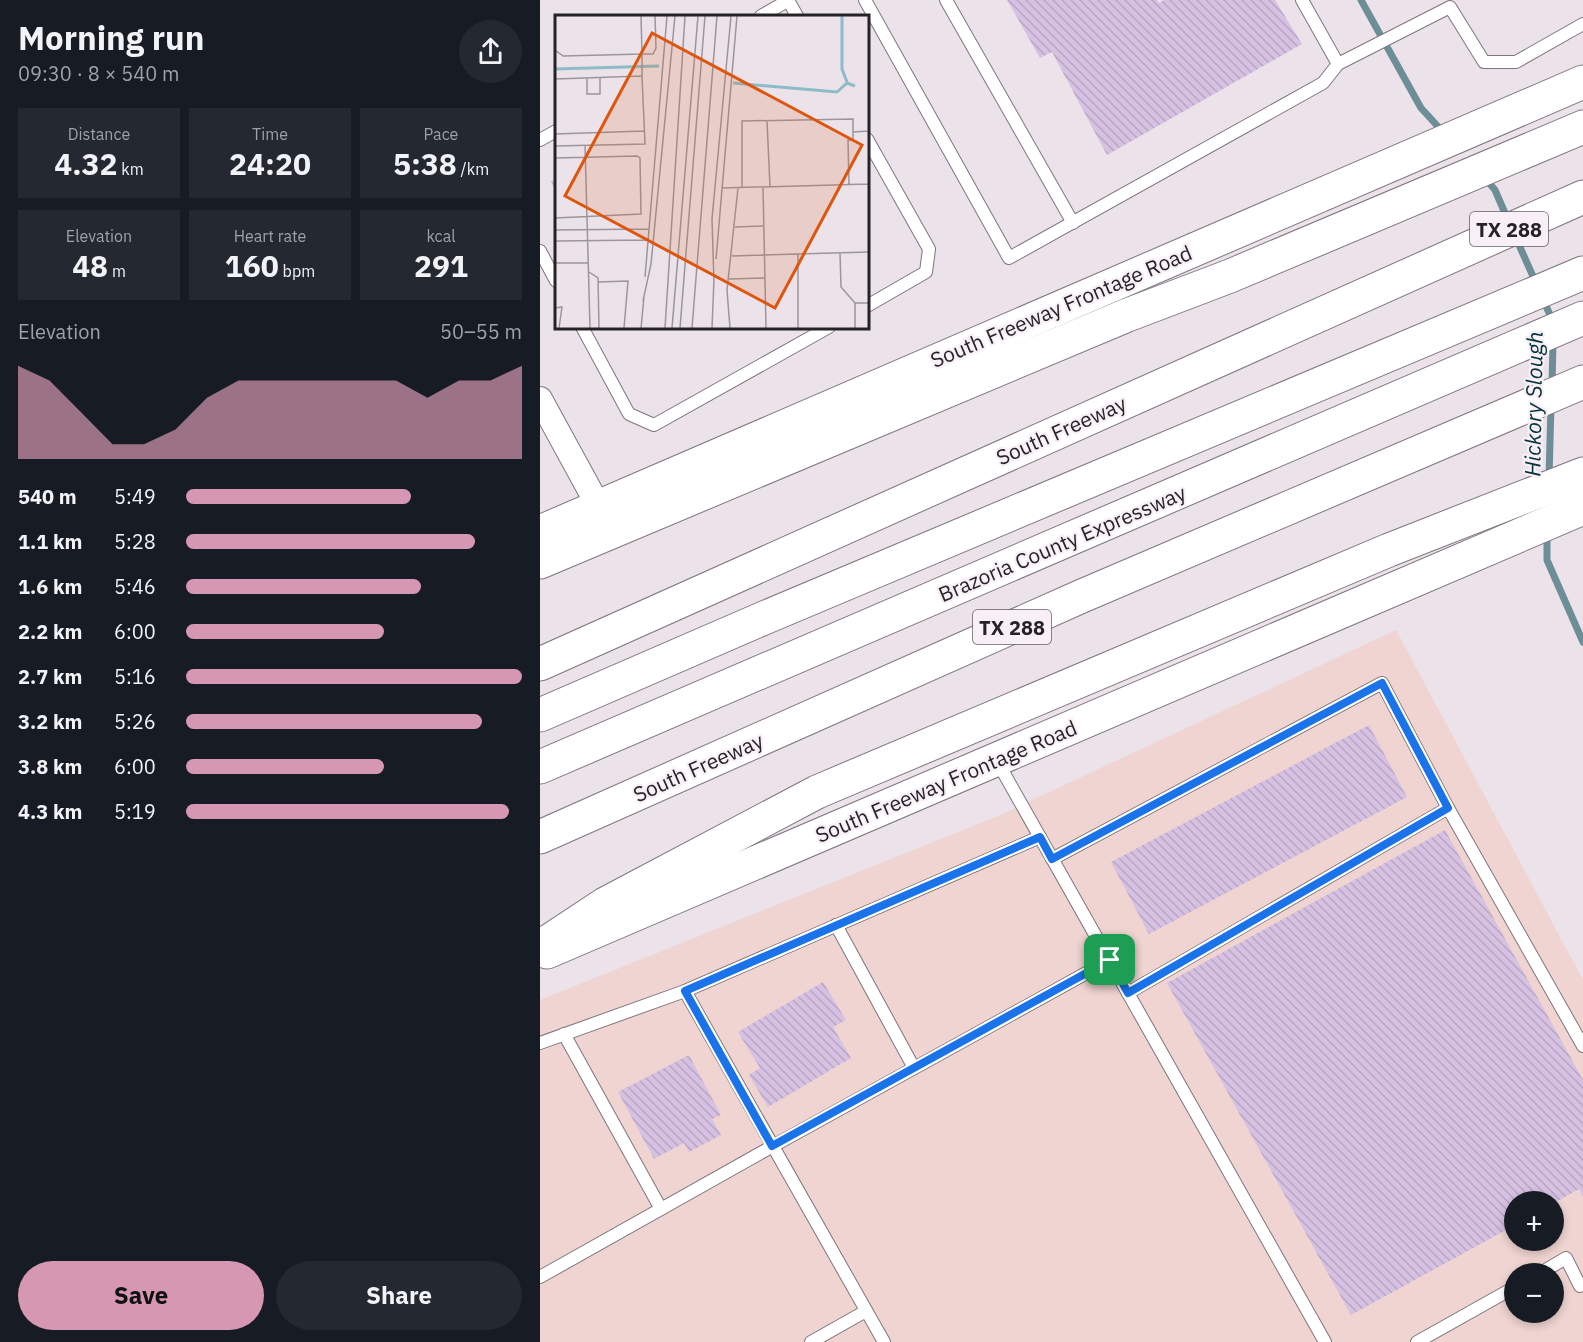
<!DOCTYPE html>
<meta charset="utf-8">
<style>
body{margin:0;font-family:"IBM Plex Sans",sans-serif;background:#242831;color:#f1f3f6;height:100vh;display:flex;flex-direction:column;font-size:22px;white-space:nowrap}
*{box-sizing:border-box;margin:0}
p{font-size:20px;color:#9ea1a6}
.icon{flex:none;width:33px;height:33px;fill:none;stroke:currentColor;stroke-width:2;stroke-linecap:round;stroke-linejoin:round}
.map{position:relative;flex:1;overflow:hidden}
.side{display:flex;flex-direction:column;background:#171b24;width:540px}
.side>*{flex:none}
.controls{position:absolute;left:964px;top:1191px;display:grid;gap:12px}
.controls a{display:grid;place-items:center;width:60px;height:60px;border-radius:50%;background:#171b24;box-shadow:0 3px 9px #0003;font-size:30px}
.pin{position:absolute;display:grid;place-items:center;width:51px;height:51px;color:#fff;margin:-26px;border-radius:12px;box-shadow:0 3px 9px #0006}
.round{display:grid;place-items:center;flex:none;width:63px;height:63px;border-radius:32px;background:#242831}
.head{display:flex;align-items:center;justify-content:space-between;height:102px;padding:0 18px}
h1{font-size:33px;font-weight:800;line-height:45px}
.figures{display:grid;grid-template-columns:repeat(3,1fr);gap:9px;height:102px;padding:6px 18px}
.figures div{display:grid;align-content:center;border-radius:0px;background:#242831;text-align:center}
.figures b{font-size:30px;font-weight:800}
.figures small{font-size:16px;font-weight:400}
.figures p{font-size:16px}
.chart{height:168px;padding:12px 18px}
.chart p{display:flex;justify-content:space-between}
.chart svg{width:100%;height:108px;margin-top:6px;fill:#d597b2;opacity:.7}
.primary-button{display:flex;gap:12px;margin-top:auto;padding:12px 18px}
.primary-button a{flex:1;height:69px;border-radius:36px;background:#d597b2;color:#111;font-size:24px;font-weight:800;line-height:69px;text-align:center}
.primary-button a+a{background:#242831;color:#f1f3f6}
ul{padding:0 18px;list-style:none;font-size:20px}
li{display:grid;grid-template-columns:96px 72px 1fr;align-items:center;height:45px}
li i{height:15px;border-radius:8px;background:#d597b2}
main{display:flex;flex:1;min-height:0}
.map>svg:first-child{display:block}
</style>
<main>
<section class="side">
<div class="head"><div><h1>Morning run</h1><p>09:30 · 8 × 540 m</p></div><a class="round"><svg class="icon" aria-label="share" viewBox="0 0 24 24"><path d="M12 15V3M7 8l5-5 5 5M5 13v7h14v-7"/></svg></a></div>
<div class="figures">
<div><p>Distance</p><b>4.32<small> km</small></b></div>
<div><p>Time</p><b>24:20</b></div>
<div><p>Pace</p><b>5:38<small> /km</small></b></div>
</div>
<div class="figures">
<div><p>Elevation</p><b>48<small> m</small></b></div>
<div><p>Heart rate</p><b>160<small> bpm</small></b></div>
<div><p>kcal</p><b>291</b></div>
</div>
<div class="chart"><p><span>Elevation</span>50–55 m</p>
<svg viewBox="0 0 160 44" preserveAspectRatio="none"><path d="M0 44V6L10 12L20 25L30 38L40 38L50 32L60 19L70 12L80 12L90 12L100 12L110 12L120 12L130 19L140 12L150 12L160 6V44z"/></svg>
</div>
<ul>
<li><b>540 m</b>5:49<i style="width:67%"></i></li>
<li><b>1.1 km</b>5:28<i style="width:86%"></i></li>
<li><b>1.6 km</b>5:46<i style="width:70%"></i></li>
<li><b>2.2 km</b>6:00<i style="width:59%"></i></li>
<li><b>2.7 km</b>5:16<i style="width:100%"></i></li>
<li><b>3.2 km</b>5:26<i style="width:88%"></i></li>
<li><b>3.8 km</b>6:00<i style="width:59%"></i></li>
<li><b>4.3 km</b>5:19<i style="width:96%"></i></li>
</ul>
<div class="primary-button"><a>Save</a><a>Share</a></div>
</section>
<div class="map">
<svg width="1043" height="1342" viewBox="0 0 1043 1342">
<defs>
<pattern id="building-back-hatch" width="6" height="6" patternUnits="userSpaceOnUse" patternTransform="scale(1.5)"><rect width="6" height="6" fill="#d7c1e3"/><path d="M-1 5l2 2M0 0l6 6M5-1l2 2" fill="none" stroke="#b8a6c3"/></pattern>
</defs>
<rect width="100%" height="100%" fill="#ebe2ea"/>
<path fill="#efd4d1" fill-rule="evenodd" d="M856,630L1043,980V1342H0V1000L458,816ZM975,1202H1014V1240H975ZM975,1274H1014V1312H975Z"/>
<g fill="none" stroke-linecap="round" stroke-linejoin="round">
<g stroke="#6e8e97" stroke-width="7">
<path d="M821,0L881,108L903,132"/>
<path d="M945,178L955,190L968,220"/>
<path d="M975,236L996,283"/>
<path d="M1003,299L1013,322"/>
<path d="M1012,385L1013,342"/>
<path d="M1009,478L1011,405"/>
<path d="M1007,534V560L1043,642"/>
</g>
</g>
<g fill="url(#building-back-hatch)">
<path d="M467,0H617L619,3L624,0H735L762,44L567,155L512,52L500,58Z"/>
<path d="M16,178V192L11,181Z"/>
<path d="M829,725L867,797L609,934L571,862Z"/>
<path d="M905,830L1043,1080V1196L1039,1189L1014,1203V1202H975V1225L811,1315L627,983Z"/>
<path d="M283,982L306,1020L293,1027L311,1058L228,1107L209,1075L220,1068L198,1032Z"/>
<path d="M149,1055L181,1115L172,1119L181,1135L149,1152L144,1143L114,1159L78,1092Z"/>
</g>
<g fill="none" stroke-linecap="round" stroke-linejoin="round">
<g stroke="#7e757d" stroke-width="14">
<g id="lane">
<path d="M248,0L257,16"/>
<path d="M325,0L469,258L783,83L798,64L762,0"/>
<path d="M406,0L533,223"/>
<path d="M221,16L249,0"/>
<path d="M798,64L910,7L944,62H976L1043,24"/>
<path d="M327,139L389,249L386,272L327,306"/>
<path d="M0,140L16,131"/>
<path d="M0,251L16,281"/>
<path d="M42,327L89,414L114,425L289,327"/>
<path d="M457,761L785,1342"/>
<path d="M512,859L842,683L908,808L1043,1046"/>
<path d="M296,925L374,1068"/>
<path d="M145,991L344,1342"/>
<path d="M588,993L908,808"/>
<path d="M24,1034L121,1209"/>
<path d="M0,1043L145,991L500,837"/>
<path d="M999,1274L1026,1258L1040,1286L1043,1284"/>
<path d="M0,1277L233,1146L570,960"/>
<path d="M271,1342L326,1311"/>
<path d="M877,1342L975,1287"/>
</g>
</g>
<g stroke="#7e757d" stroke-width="26">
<path id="street" d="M0,399L59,507"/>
</g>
<g stroke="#7e757d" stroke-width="35">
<g id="secondary">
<path d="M0,532L1043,82"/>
<path d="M7,952L1043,508"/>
</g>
</g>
<g stroke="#7e757d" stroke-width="35">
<g id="highway">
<path d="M0,562L585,316L690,276L1043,127"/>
<path d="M0,664L1043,197"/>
<path d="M0,715L224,618L1043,273"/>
<path d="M0,767L1043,318"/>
<path d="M0,837L542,596L1043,382"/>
<path d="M0,947L65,904L277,792L849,550L1043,474"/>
</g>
</g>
<use href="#lane" stroke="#fff" stroke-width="12"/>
<use href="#street" stroke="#fff" stroke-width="24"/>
<use href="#secondary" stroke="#fff" stroke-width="33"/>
<use href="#highway" stroke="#fff" stroke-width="33"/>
</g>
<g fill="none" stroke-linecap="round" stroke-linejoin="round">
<g stroke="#fff" stroke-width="12">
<path id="route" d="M842,683L908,808L588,993L570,960L232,1146L145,991L500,837L512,859Z"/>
</g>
<use href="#route" stroke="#1a73e8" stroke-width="8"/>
</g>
<g text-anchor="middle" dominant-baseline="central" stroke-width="4.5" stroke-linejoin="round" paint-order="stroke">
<g fill="#f9eff7" stroke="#656065" stroke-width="1.5">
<rect x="930" y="212" width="78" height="34" rx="4.5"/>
<rect x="433" y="610" width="78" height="34" rx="4.5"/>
</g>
<g font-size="20" font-weight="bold" fill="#262326">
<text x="969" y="229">TX 288</text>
<text x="472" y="627">TX 288</text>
</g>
<g font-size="21" fill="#262326" stroke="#f9eff7">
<text transform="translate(521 306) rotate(-23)">South Freeway Frontage Road</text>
<text transform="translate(521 430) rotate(-24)">South Freeway</text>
<text transform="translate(522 543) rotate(-23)">Brazoria County Expressway</text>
<text transform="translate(158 767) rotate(-24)">South Freeway</text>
<text transform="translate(406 781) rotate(-23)">South Freeway Frontage Road</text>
</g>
<g font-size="22" font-style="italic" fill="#02323a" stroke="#f9eff7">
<text transform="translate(993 404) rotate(-89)">Hickory Slough</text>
</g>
</g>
<g transform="translate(15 15)">
<rect width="314" height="314" fill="#ebe2ea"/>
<path fill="none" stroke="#8dbcc7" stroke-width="3" d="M287,1V54L292,67M0,54L104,51M178,68L282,77L292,68L300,71"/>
<path fill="none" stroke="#9c969c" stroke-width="1.5" d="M0,35L8,41L87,39L86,1M87,61V39H98L101,33L100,1M32,63V79H45V63M0,64L87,61L90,129L0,131M314,103V225M212,106L215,172M0,119L89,116M30,130L35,313M0,143L82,141L85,143L86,199L0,203M294,170L293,125H298V117L314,116M187,172V106L298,104V117M208,172L211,313M167,173L314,169M180,212L208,211M0,215L94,214M0,226L93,225M285,238L286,272L300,288M243,239V313M177,241L314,237M161,244L182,1M0,248H34M34,257L43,263L44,313M90,262L112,1M174,264L209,263M43,267L73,266L69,313M159,268L157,204L176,1M88,286L96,249L120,1M0,293L7,292L4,313M86,313L89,282M110,313L130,1M117,313L143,1M125,313L150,1M137,313L162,1M157,313L159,264M175,313L172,275L183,173M300,313V288H314"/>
<path fill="#de560d" fill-opacity="0.15" stroke="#de560d" stroke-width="3" d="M97,18L307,130L220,293L10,181Z"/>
<rect width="314" height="314" fill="none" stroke="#262326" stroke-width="3"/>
</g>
</svg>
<div class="controls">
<a>+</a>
<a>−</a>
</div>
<div class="pin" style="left:570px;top:960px;background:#1e9e55"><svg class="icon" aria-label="arrive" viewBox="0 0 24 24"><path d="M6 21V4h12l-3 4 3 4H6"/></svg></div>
</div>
</main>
